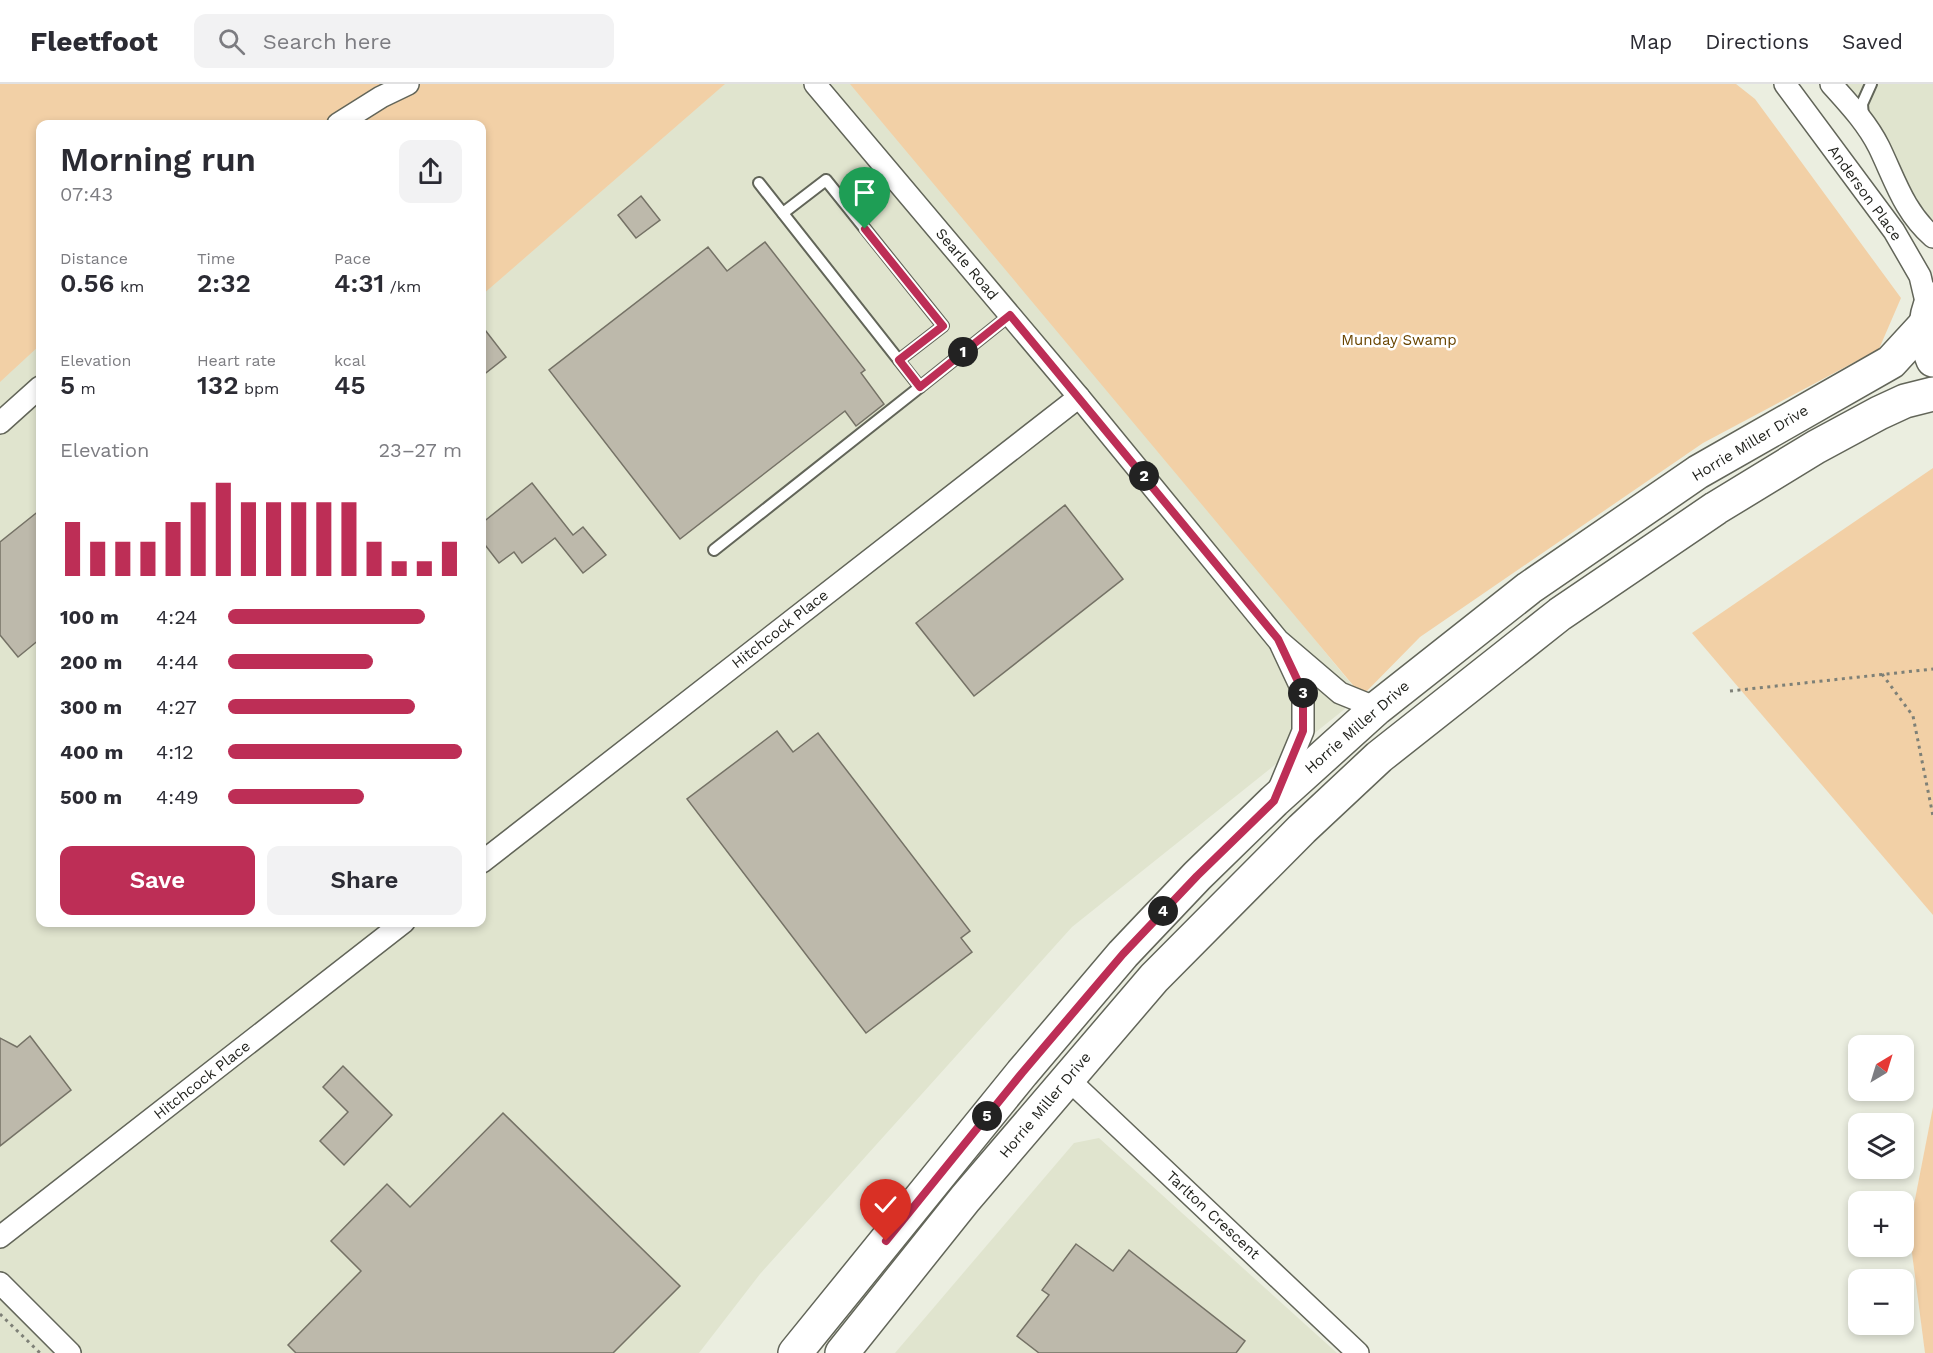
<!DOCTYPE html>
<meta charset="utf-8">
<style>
body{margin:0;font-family:"Work Sans",sans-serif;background:#f2f2f3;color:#2b2b33;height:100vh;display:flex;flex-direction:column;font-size:22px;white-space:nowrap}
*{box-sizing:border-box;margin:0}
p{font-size:20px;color:#7c7c81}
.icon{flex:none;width:33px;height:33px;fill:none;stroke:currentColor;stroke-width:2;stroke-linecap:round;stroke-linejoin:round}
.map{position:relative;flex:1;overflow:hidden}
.details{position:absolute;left:36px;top:36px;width:450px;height:807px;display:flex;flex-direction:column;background:#fff;border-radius:12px;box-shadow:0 3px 9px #0003}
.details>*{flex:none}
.needle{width:39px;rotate:38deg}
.controls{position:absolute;left:1848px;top:951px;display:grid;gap:12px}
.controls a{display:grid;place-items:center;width:66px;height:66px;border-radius:12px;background:#fff;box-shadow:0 3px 9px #0003;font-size:30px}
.pin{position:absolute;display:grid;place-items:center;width:51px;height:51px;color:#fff;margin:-62px -26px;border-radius:50% 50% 50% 0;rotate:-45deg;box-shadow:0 0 6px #0007}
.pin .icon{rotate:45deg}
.km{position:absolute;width:30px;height:30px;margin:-15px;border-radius:50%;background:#222;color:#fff;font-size:16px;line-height:30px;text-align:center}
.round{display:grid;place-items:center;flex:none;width:63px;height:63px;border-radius:12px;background:#f2f2f3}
.headline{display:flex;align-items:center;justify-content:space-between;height:102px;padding:0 24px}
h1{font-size:33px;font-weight:600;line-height:45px}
.stats{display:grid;grid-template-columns:repeat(3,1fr);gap:9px;height:102px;padding:6px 24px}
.stats div{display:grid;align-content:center}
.stats b{font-size:26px;font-weight:600}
.stats small{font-size:16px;font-weight:400}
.stats p{font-size:16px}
.chart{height:168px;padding:12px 24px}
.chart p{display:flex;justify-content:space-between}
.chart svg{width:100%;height:108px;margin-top:6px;stroke:#bd2e56;stroke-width:6}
.action{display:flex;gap:12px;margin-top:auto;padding:12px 24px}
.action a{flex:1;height:69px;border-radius:12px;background:#bd2e56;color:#fff;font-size:24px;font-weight:600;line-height:69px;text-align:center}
.action a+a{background:#f2f2f3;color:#2b2b33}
ul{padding:0 24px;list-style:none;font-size:20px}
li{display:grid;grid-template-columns:96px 72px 1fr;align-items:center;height:45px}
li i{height:15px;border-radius:8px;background:#bd2e56}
header{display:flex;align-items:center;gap:36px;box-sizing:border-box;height:84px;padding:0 30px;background:#fff;border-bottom:2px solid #e1e1e2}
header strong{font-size:28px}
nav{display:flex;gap:33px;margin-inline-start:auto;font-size:21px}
.search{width:420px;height:54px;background:#f2f2f3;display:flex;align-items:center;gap:15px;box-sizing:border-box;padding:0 21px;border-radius:12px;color:#7c7c81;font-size:22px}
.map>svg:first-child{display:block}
</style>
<header>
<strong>Fleetfoot</strong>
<div class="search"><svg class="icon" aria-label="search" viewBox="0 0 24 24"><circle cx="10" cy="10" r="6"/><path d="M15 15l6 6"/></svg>Search here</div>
<nav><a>Map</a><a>Directions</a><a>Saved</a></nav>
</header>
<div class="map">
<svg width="1933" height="1269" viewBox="0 0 1933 1269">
<rect width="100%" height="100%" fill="#ebeee0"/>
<g fill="#e0e4ce">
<path d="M0,0L40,40V838H482V40L366,0H1399L1104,297L1361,612L1072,843L760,1190L699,1269H0Z"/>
<path d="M1832,0H1933V153Z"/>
<path d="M1099,1054L1337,1269H895L1074,1059Z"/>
</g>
<g fill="#f2d0a6">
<path d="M0,0H725L482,211V40H40V261L0,298Z"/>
<path d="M850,0H1736L1755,15L1901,214L1879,265L1703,359L1420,553L1362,612Z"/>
<path d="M1933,384V831L1692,549Z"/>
<path d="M1933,1023V1269H1925L1909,1146Z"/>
</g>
<g fill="#bdb9ab" stroke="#757266" stroke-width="1.5">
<path d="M641,112L660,136L636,154L618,131Z"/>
<path d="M765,158L865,286L861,289L884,320L856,342L845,327L680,455L549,286L708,163L727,187Z"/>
<path d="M482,242L506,273L482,292Z"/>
<path d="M532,399L573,451L583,443L606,471L583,489L555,454L522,479L514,468L499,479L482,457V439Z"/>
<path d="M1065,421L1123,495L974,612L916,539Z"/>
<path d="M40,426V555L18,573L0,551V458Z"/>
<path d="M777,647L793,668L818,649L970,847L961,854L972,868L866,949L687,715Z"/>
<path d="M30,952L71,1006L0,1062V954L17,963Z"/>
<path d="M343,982L392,1031L344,1081L320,1057L348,1028L323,1003Z"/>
<path d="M503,1029L680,1202L613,1269H296L288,1261L361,1187L331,1157L387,1100L410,1123Z"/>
<path d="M1076,1160L1113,1187L1129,1166L1245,1257L1236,1269H1039L1017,1252L1049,1211L1042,1206Z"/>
</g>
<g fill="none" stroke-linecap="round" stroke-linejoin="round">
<g stroke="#626559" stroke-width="14">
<g id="service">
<path d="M1863,33L1862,20L1871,0"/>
<path d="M759,99L920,303L1010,231"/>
<path d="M783,129L826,96L943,242L899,276"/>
<path d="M714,466L920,303"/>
</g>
</g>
<g stroke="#626559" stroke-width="24">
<g id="minor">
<path d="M815,0L1079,313L1278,556L1340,609L1377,624"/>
<path d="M1785,0L1894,147L1920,192L1928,226"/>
<path d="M1831,0C1849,20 1867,39 1879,63C1895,96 1904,128 1933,153"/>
<path d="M338,40L381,13L408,0"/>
<path d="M0,339L40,303"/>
<path d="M1278,707L1303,647V608L1281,561"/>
<path d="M482,778L1079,313"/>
<path d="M1067,994L1358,1269"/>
<path d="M0,1153L404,838"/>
<path d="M0,1199L70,1269"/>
</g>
</g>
<g stroke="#626559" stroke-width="36">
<g id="primary">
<path d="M1933,215C1923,236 1924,255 1933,276"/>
<path d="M795,1269L1022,989L1123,870L1197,792L1274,717L1377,624L1529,504L1698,388L1891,278L1925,241"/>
<path d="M842,1269L965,1115L1154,894L1302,745L1379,673L1560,530L1716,424L1816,363L1879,329L1905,317L1933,310"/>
</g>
</g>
<g stroke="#7e8077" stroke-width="3" stroke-dasharray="3 4.5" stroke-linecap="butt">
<path d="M1882,590L1913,632L1933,732"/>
<path d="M1730,607L1933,585"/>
<path d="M0,1230L40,1269"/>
</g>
<use href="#service" stroke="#fff" stroke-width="10"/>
<use href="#minor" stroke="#fff" stroke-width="21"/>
<use href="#primary" stroke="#fff" stroke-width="33"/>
</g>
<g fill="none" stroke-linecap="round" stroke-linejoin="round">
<g stroke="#fff" stroke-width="12">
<path id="route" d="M865,145L943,242L899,276L920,303L1010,231L1278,555L1303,608V647L1274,717L1197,792L1123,870L1022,989L886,1157"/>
</g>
<use href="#route" stroke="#bd2e56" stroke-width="8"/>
</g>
<g text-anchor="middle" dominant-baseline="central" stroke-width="5" stroke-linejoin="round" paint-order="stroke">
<g font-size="15" fill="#1f201b" stroke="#fff">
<text transform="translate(1865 109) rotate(54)">Anderson Place</text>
<text transform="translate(967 180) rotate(50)">Searle Road</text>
<text transform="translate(1750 359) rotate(-31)">Horrie Miller Drive</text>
<text transform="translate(780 545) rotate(-38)">Hitchcock Place</text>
<text transform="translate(1357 643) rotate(-41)">Horrie Miller Drive</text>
<text transform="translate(202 996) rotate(-38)">Hitchcock Place</text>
<text transform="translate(1045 1021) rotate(-50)">Horrie Miller Drive</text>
<text transform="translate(1213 1131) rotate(43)">Tarlton Crescent</text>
</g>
<g font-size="15" fill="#6a4501" stroke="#fff">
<text x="1399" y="256">Munday Swamp</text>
</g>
</g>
</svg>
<div class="controls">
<a><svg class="needle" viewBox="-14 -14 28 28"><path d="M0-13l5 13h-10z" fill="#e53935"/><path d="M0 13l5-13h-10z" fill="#7c7c81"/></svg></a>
<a><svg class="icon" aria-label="layers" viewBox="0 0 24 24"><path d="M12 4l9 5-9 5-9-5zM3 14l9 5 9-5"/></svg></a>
<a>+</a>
<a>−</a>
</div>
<div class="pin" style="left:865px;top:145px;background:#1e9e55"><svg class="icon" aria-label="arrive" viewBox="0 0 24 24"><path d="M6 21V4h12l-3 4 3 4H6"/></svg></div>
<div class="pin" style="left:886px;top:1157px;background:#d93025"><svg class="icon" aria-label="check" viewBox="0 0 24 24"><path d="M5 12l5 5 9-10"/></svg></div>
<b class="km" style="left:963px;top:268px">1</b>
<b class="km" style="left:1144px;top:392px">2</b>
<b class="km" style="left:1303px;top:609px">3</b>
<b class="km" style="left:1163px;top:827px">4</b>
<b class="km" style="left:987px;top:1032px">5</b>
<section class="details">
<div class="headline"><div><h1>Morning run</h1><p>07:43</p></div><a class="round"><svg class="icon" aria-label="share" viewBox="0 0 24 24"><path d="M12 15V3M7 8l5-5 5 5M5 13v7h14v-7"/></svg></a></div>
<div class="stats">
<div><p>Distance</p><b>0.56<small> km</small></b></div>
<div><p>Time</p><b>2:32</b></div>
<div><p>Pace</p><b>4:31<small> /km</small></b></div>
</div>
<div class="stats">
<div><p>Elevation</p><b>5<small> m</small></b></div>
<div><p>Heart rate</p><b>132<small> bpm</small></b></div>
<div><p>kcal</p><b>45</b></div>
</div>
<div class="chart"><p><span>Elevation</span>23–27 m</p>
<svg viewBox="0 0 160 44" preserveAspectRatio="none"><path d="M5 44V22M15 44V30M25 44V30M35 44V30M45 44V22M55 44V14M65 44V6M75 44V14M85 44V14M95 44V14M105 44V14M115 44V14M125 44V30M135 44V38M145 44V38M155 44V30"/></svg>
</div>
<ul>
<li><b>100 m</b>4:24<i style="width:84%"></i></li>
<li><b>200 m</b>4:44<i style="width:62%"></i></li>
<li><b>300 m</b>4:27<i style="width:80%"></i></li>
<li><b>400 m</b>4:12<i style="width:100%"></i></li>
<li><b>500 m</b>4:49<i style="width:58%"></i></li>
</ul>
<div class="action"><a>Save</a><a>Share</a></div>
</section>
</div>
